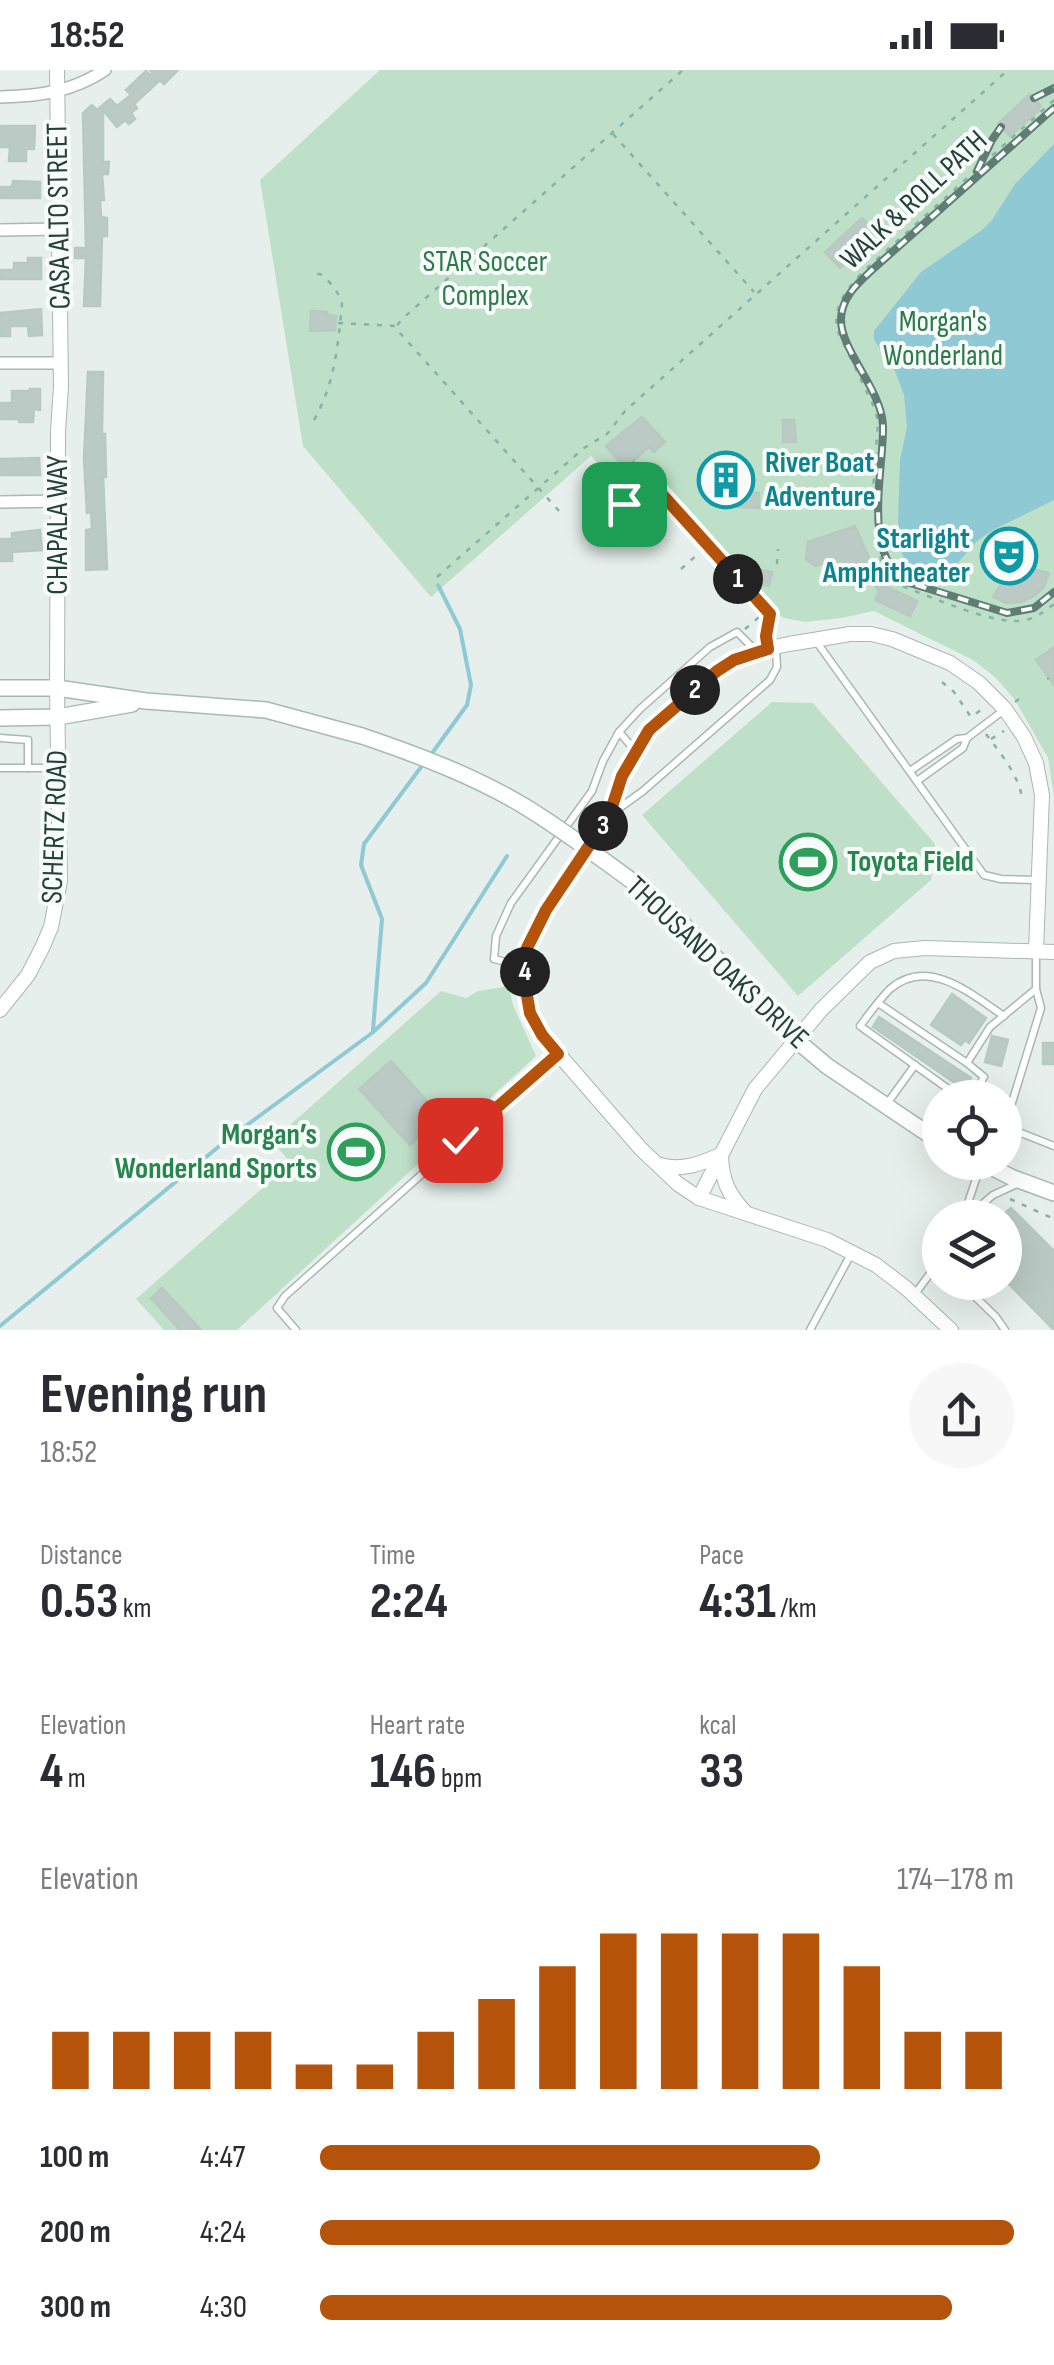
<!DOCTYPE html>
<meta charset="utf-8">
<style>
body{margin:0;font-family:"Sofia Sans Condensed",sans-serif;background:#f7f7f7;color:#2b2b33;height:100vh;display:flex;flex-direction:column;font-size:38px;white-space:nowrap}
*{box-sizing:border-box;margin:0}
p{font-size:32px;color:#7c7c81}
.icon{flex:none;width:55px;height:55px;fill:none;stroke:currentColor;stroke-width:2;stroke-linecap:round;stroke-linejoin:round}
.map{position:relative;height:1260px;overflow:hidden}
.details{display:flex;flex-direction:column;background:#fff;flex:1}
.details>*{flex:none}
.fabs{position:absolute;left:922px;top:1010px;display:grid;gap:20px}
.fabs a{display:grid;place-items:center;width:100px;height:100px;border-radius:50%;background:#fff;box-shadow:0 10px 40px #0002;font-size:50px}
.pin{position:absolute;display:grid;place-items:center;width:85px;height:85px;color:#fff;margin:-42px;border-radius:20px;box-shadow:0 5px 15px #0006}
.km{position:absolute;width:50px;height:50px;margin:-25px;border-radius:50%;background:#222;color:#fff;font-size:28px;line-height:50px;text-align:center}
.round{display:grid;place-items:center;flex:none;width:105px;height:105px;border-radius:52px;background:#f7f7f7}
.head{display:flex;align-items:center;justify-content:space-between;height:170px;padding:0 40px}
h1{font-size:55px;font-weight:700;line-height:75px}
.metrics{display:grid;grid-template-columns:repeat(3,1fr);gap:15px;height:170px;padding:10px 40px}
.metrics div{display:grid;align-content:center}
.metrics b{font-size:50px;font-weight:700}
.metrics small{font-size:28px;font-weight:400}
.metrics p{font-size:28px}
.chart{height:280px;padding:20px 40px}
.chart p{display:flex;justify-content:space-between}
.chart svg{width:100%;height:180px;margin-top:10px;stroke:#b45309;stroke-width:6}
ul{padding:0 40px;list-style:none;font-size:32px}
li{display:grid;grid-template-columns:160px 120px 1fr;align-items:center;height:75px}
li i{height:25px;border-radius:12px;background:#b45309}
.status{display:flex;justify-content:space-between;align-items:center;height:70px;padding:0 50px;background:#fff;direction:ltr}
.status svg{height:28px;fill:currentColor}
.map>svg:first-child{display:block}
</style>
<div class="status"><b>18:52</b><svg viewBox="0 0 49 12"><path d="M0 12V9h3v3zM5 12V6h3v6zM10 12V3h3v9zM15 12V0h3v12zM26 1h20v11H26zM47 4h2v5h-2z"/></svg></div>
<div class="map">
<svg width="1054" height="1260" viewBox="0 0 1054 1260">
<rect width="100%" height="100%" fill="#e6efeb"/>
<g fill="#bfe0c8">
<path d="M380,0H1054V726L1048,688L1015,630L995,607L973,590L874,541L842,548L805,552L788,549L774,544L645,398L632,409L617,393L606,402L591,386L431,527L303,376L260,110Z"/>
<path d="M772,632L813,633L935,774L931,810L798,926L642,745Z"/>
<path d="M509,916L513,935L536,986L237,1260H164L136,1229L291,1093L272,1071L441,921L466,928L478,921Z"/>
</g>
<path fill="#8ec9d4" d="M1054,74V430L993,460L977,471L948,504L930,508L918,505L909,499L902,483L898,452L900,390L907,357L904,325L895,301L874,270V261L921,202L982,160L992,150L1015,114Z"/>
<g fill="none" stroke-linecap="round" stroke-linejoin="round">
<g stroke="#8ec9d4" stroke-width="4">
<path d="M430,686L467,635L471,615L460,559L438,515"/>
<path d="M373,960L382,849L361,795L364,774L424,693"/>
<path d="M0,1256L228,1069L372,963L426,913L507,786"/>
</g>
</g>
<g fill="#bbcac4" stroke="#b8c9c2" stroke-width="2.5">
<path d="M150,0H178L164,14L160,10L134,34L137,38L131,43L135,49L129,54L125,50L117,57L103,40V92H109L108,104H102L104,130H100L101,147L107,148V166H102L100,236H84L86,188H75V178H86L83,43L92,35L97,40L110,29L117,36L131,25L126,20L146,1L150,5L153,3Z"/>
<path d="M1030,24L1041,36L1038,38L1039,40L1010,66L998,54Z"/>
<path d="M0,56H35L34,79H26V91H9L10,77H0Z"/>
<path d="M13,111L40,112V128H0V117H12Z"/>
<path d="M862,148L877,164L840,198L825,182Z"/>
<path d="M28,188H41V209H0V200H14V193H28Z"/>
<path d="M41,239L42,265L29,266L28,256H10V266H1L0,243Z"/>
<path d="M311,241L327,242V245L336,246L335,260L310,261Z"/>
<path d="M88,302H103L102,364H105L106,407H103L107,499L86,500V460L92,459L91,442L87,443L84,389Z"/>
<path d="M30,319H40V340L34,339L33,352H19V349H0V333H12V321H30Z"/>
<path d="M642,347L665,372L654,382L649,377L625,398L606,376Z"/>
<path d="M783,350H794L796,372H783Z"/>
<path d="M39,388L40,405H0V389Z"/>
<path d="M858,388L860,402L831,403L830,392L848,391V389Z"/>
<path d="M714,397H738L737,422L759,423V438L737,437V431H713Z"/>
<path d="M855,456L874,500L881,496L887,508L879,513L917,531L910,546L875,530L879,522L872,510L863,516L861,512L855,515L845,494L841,504L821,494L815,496L806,489L808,472Z"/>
<path d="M40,460L42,480L12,482V491H0V469H12V463Z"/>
<path d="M1008,469L1026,476L1030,474L1034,483L990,502L986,494L989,492L997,473Z"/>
<path d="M1013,494L1049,503L1044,517L1034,526L1021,532L1006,533L993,527Z"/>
<path d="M746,498L772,502L769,516L757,514L758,511L744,508Z"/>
<path d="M1054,577V615L1036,590Z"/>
<path d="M952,924L986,948L969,973L965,970L961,975L931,955Z"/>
<path d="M879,947L971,1008L964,1019L873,957Z"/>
<path d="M992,966L1008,970L1001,996L985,992Z"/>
<rect x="1043" y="973" width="11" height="21"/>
<path d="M391,991L438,1043L427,1052L430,1056L410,1075L359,1019Z"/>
<path d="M1011,1138L1054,1181V1260L1005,1210V1143Z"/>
<path d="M162,1218L201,1260H180L151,1228Z"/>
</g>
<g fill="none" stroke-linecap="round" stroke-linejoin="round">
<g stroke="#a8b8b2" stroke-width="9">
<g id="service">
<path d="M816,571L984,805L1001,809L1039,810"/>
<path d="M619,662L634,679"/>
<path d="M0,668L28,670V698"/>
<path d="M0,698H59"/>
<path d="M910,701L957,669L967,668"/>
<path d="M917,711L963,678L967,668L1004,640"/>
<path d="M614,742L643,721L770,610L777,597L776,578"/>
<path d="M1036,883V919L1041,938L1007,1049L1011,1059L1054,1076"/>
<path d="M525,897L494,889L496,866L511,833L592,721L603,691L619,662L640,639L710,577L737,562L755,580"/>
<path d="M878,933L967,993"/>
<path d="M961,1028L860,956C869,944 879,930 890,919C928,886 971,924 1004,946"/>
<path d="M971,1028L984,1007L967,993L990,957L1036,919"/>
<path d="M886,1035L915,995"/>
<path d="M963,1148L981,1094"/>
<path d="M966,1148L993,1125L1019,1113"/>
<path d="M960,1212L996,1247L1005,1260"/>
<path d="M915,1224L940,1190"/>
<path d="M296,1260L277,1238L285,1226L557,984"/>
<path d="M810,1260L851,1184"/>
</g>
</g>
<g stroke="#a8b8b2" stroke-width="14">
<g id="minor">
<path d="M0,27C39,26 72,22 105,0"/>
<path d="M0,160L60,159"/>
<path d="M0,293H61"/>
<path d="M0,432L59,431"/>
</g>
</g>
<g stroke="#a8b8b2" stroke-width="16">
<g id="tertiary">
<path d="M0,940L28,905L42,878L51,857L60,811L57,618L58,361L61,317L57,0"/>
<path d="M721,1086C722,1110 728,1124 745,1142"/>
<path d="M660,1095C682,1101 700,1094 720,1085"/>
<path d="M699,1128L755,1019L821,940L870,892L894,881L925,878L1054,882"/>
<path d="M951,1260L906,1218L876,1195L827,1170L699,1128L678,1114L641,1079L542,965L530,943L524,908L527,878L547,840L609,745L621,706L635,680L649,660L717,601L735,590L756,581L789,574L850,564H871L892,569L950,593L979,613L1005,639L1024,667L1036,693L1042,725L1036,881"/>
</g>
</g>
<g stroke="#a4bbb3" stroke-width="18">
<g id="secondary">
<path d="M0,618H57L146,631L266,640L362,666"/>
<path d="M0,648L58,647L132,634"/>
<path d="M632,811L682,853L795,969L827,996L940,1072"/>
<path d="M981,1092L1013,1108L1054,1123"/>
</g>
</g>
<g stroke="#86b3a5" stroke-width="2.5" stroke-dasharray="5 8" stroke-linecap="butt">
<path d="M1054,30L867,198C849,216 833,233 837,260L875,339L878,352L873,420L881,490L889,505L902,516C932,527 997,557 1026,550C1038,547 1045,541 1054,534"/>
<path d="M613,64L754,222"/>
<path d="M338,253L396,256"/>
<path d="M314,350C335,313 338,275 342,234C339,222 330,211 320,204H315"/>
<path d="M633,391L769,544L767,568"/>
<path d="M623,434L649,412"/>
<path d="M559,441L400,263L397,256L401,250L683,0"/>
<path d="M777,494L778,479"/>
<path d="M681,499L706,477"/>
<path d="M437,507L584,378L607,364L625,341L1008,0"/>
<path d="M745,559L765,542"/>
<path d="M1047,609L1049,608"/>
<path d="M942,612L954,622L971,647L985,637"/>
<path d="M1015,632L1023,626"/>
<path d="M986,664C1000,683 1017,702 1022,727"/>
<path d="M991,669L1004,661"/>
<path d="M958,1103L966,1109"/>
<path d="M1010,1129L1054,1149"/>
</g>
<use href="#service" stroke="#fff" stroke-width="6"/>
<use href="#minor" stroke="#fff" stroke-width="11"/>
<use href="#tertiary" stroke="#fff" stroke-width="14"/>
<use href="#secondary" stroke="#fff" stroke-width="15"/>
<g stroke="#5f7d75" stroke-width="8">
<g id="rail">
<path d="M1034,28L1054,18"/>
<path d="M1054,38L872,200C857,214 841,228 841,250C841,281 882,320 883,356C884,400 860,490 910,513L1007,543L1034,538L1054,522"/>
<path d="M977,101L992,70L1001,57"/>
</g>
</g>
<use href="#rail" stroke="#f7fbf9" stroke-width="4" stroke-dasharray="11" stroke-linecap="butt"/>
<g stroke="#a4bbb3" stroke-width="18" stroke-linecap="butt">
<path id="secondary-bridge" d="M362,666C418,685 474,706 524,736C562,759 596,785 632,811"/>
</g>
<use href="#secondary-bridge" stroke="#fff" stroke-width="15"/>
</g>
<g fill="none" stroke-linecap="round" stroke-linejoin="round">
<g stroke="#fff" stroke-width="20">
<path id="route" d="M460,1070L558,984L542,965L530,943L524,908L527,878L546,840L609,746L622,706L649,660L717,601L734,590L768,579L766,566L770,544L650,411L624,434"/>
</g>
<use href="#route" stroke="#b45309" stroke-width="12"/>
</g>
<defs>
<g id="building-ring" transform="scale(2.875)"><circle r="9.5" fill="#f7fbf9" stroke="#0f9aa8" stroke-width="1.5"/><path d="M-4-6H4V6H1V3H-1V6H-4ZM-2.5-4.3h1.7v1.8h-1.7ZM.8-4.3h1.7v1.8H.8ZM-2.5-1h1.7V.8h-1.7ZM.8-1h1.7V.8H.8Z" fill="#0f9aa8"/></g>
<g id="theatre-ring" transform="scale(2.875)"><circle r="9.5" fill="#f7fbf9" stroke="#0f9aa8" stroke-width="1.5"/><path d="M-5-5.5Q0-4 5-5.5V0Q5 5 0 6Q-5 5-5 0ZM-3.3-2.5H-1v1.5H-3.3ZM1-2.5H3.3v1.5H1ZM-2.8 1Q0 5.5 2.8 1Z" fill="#0f9aa8"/></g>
<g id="stadium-ring" transform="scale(2.875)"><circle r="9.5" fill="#f7fbf9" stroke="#2e9e5b" stroke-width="1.5"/><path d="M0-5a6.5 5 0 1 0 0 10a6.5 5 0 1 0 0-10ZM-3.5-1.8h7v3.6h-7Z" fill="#2e9e5b"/></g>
</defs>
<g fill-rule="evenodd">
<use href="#building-ring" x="726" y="410"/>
<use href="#theatre-ring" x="1009" y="486"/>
<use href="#stadium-ring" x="808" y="792"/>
<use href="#stadium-ring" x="356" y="1082"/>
</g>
<g text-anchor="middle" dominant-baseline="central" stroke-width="8" stroke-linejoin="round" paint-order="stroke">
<g font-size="30" fill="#24423a" stroke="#f7fbf9">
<text transform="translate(914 130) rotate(-43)">WALK &amp; ROLL PATH</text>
<text transform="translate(59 146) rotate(-91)">CASA ALTO STREET</text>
<text transform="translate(58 455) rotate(-90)">CHAPALA WAY</text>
<text transform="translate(55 757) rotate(-88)">SCHERTZ ROAD</text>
<text transform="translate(717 893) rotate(43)">THOUSAND OAKS DRIVE</text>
</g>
<g font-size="30" fill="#2d7a4b" stroke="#f7fbf9">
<text x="485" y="192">STAR Soccer<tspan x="485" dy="34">Complex</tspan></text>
<text x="943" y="252">Morgan's<tspan x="943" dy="34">Wonderland</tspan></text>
</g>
<g font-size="30" font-weight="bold" fill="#0d838f" stroke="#f7fbf9" text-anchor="start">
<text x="765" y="393">River Boat<tspan x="765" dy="34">Adventure</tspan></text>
<text x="970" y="469" text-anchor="end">Starlight<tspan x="970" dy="34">Amphitheater</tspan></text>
</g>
<g font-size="30" font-weight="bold" fill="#27864d" stroke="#f7fbf9" text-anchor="start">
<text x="847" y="792">Toyota Field</text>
<text x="317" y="1065" text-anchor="end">Morgan’s<tspan x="317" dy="34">Wonderland Sports</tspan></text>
</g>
</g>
</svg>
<div class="fabs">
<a><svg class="icon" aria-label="locate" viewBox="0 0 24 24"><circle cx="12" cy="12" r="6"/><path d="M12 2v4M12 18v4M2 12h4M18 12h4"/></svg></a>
<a><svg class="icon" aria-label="layers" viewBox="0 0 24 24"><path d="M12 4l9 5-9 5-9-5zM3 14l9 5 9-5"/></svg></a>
</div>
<div class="pin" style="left:624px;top:434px;background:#1e9e55"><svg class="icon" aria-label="arrive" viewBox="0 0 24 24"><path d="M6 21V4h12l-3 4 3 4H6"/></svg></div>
<div class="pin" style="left:460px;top:1070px;background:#d93025"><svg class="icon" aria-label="check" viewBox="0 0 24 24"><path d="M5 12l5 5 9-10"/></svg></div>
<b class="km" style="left:738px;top:509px">1</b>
<b class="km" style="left:695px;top:620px">2</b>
<b class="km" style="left:603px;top:756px">3</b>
<b class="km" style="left:525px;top:902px">4</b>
</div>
<section class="details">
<div class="head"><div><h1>Evening run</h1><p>18:52</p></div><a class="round"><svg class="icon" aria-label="share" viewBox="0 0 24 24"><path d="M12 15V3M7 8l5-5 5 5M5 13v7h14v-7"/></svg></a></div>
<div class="metrics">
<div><p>Distance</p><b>0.53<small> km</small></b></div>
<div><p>Time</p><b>2:24</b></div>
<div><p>Pace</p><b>4:31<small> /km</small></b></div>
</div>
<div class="metrics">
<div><p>Elevation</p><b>4<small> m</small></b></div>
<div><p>Heart rate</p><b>146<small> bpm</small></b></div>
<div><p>kcal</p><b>33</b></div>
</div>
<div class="chart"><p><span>Elevation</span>174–178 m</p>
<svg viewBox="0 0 160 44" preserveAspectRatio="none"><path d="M5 44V30M15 44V30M25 44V30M35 44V30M45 44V38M55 44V38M65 44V30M75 44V22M85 44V14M95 44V6M105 44V6M115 44V6M125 44V6M135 44V14M145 44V30M155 44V30"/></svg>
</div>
<ul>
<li><b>100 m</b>4:47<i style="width:72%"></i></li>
<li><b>200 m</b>4:24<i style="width:100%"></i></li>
<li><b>300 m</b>4:30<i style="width:91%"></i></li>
</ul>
</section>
